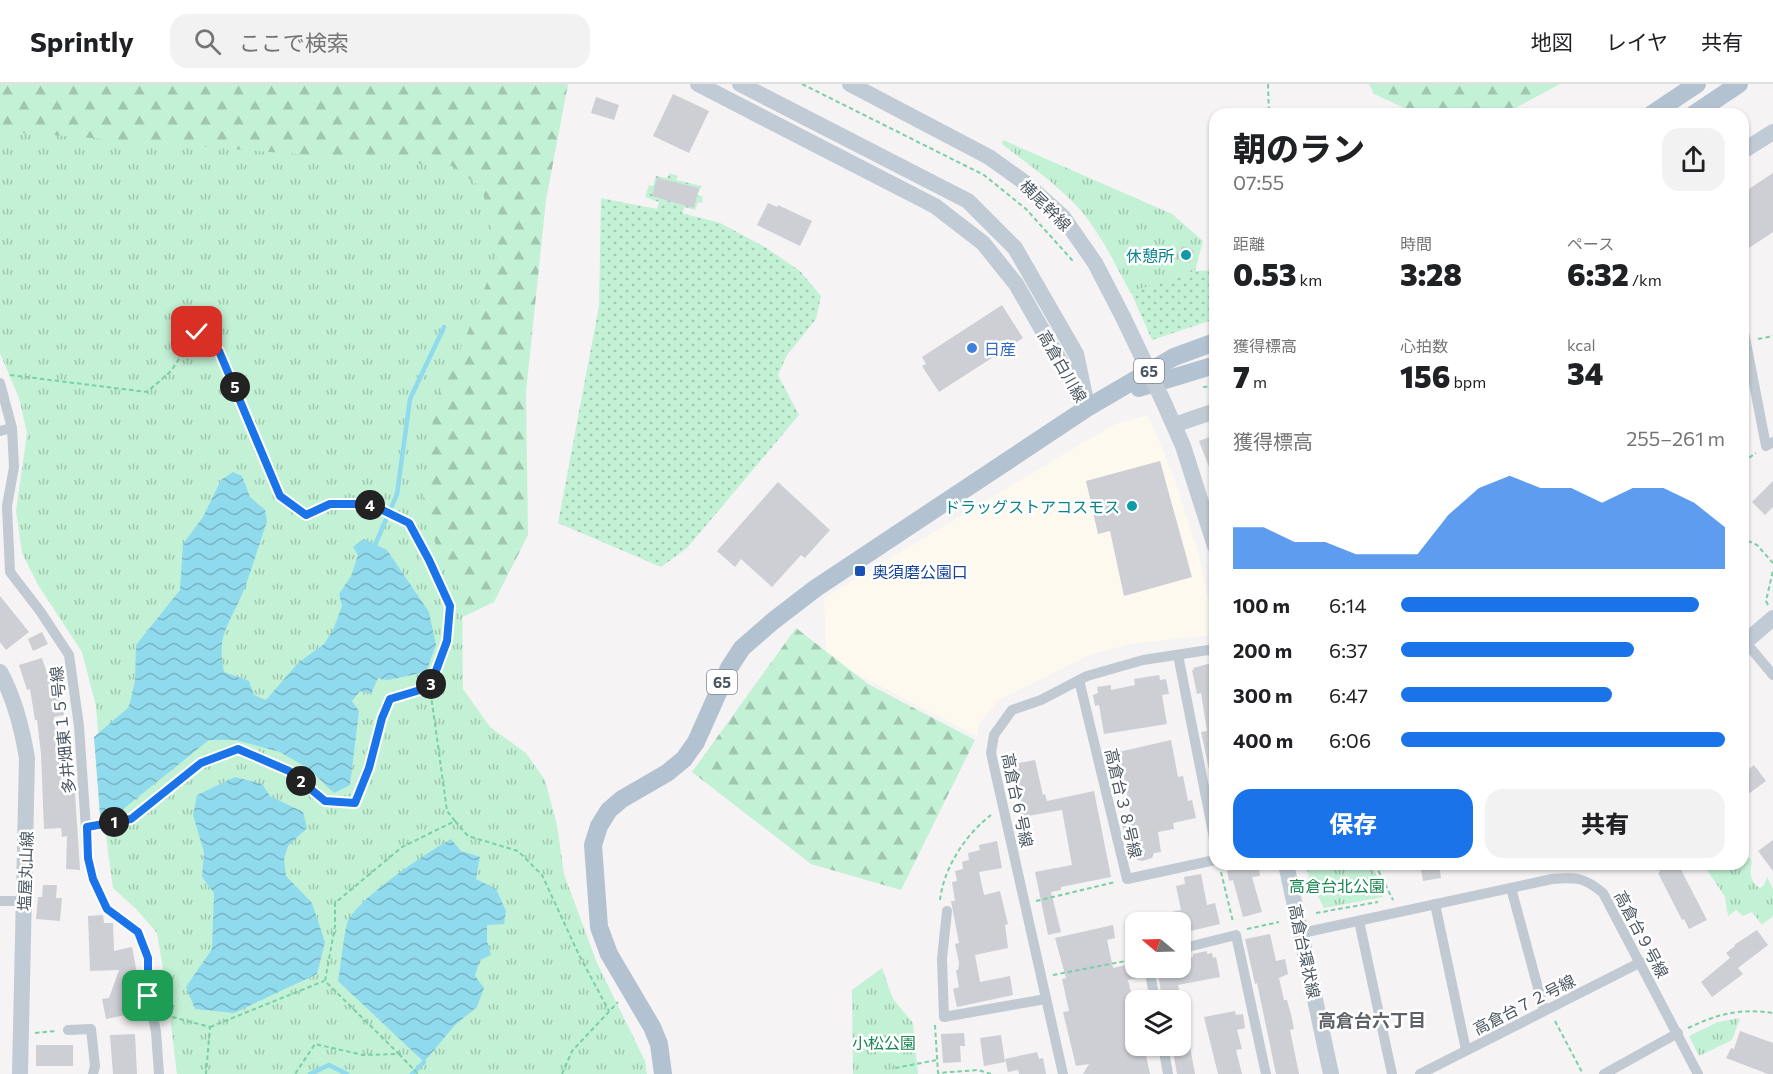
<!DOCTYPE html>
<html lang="ja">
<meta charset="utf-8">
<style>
body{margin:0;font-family:Commissioner,"Noto Sans JP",sans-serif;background:#f2f2f2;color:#202124;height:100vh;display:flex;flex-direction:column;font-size:22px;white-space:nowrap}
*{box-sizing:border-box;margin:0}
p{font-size:20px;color:#757577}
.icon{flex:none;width:33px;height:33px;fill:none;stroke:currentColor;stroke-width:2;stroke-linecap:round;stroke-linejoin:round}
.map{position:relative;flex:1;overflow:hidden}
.details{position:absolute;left:1209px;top:24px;width:540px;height:762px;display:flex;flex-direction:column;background:#fff;border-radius:18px;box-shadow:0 2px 4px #0004}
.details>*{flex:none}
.needle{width:39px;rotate:289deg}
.controls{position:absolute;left:1125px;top:828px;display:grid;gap:12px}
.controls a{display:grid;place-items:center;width:66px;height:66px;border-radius:12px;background:#fff;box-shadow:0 2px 4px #0004;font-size:30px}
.pin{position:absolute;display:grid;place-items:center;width:51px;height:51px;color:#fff;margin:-26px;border-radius:12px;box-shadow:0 3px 9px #0006}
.km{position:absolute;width:30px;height:30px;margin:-15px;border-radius:50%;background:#222;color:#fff;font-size:16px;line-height:30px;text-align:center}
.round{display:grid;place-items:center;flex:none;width:63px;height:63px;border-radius:18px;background:#f2f2f2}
.overview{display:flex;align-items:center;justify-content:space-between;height:102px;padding:0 24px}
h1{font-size:33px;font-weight:800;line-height:45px}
.stats{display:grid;grid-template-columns:repeat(3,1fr);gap:9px;height:102px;padding:6px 24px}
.stats div{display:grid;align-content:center}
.stats b{font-size:30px;font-weight:800}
.stats small{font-size:16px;font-weight:400}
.stats p{font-size:16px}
.chart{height:168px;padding:12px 24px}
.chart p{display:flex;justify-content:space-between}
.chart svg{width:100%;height:108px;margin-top:6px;fill:#1a73e8;opacity:.7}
.cta{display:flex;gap:12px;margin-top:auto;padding:12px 24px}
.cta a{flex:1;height:69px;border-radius:18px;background:#1a73e8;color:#fff;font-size:24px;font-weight:800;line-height:69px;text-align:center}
.cta a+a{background:#f2f2f2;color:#202124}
ul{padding:0 24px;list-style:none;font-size:20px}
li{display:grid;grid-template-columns:96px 72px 1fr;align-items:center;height:45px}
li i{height:15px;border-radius:8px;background:#1a73e8}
header{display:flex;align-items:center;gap:36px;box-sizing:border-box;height:84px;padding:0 30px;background:#fff;border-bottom:2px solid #e0e0e0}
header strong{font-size:28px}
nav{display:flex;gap:33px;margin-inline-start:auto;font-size:21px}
.search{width:420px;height:54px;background:#f2f2f2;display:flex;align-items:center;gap:15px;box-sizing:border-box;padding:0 21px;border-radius:18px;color:#757577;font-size:22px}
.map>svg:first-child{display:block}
</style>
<header>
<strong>Sprintly</strong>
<div class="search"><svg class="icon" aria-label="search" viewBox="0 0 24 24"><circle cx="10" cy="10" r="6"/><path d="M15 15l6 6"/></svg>ここで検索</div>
<nav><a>地図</a><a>レイヤ</a><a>共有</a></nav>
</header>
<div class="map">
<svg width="1773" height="990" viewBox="0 0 1773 990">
<defs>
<pattern id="grass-dots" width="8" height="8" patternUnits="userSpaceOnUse" patternTransform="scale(1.5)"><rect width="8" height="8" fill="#c3f1d5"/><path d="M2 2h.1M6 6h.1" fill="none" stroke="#a0c6b0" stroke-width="1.8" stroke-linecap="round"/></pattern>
<pattern id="forest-firs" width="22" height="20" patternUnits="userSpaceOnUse" patternTransform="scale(1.5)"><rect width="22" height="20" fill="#c3f1d5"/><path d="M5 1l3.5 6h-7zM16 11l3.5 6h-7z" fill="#a0c6b0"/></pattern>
<pattern id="park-tufts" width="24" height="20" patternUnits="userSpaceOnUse" patternTransform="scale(1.5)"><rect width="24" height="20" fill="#c3f1d5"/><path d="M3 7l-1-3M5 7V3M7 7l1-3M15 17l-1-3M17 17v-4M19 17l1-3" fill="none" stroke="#a0c6b0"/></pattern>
<pattern id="water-waves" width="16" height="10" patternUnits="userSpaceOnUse" patternTransform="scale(1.5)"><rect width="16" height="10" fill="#90daee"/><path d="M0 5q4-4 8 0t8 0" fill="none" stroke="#78b4c4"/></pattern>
</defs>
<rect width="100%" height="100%" fill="#f5f3f3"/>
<path fill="#fdf9ef" d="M1148,331L1173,390L1198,468L1215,546L1211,551L1131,560L1089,571L997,617L979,640L977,652L826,574L824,514L1087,356L1118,339Z"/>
<g fill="url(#grass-dots)">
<path d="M670,89L678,92L676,96L702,102L697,111L703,113L702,119L698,118L695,126L685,123L682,129L720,139L765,163L800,187L821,212L816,235L787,271L778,291L799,331L687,464L661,483L558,439L599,222L601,114L657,125L659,118L645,113L649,101L653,102L656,92L667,94Z"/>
<path d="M1115,180L1170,195L1195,187L1215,186V235L1152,256L1129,204Z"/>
</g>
<g fill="url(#forest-firs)">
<path d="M0,0H568L546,116L526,308L528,451L494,518L448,540L131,297L0,142Z"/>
<path d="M1369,0H1560L1504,30H1417L1374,10Z"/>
<path d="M796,544L868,600L975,656L901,806L811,780L692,688Z"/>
</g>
<g fill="url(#park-tufts)">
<path d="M0,47L452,82L482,104L497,172L465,255L434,320L429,385L421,426L462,511L463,605L490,643L526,669L545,696L557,741L564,790L597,879L645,977L647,990H177L167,908L157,849L136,825L113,804L107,760L96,622L82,568L38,501L22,469L16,427L27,349L19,314L0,269Z"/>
<path d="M1003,56L1172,130L1203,157L1195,187L1130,208C1116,181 1102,153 1083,129C1060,102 1029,81 1002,60Z"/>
<path d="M1743,768L1752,777C1750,789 1749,797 1760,804L1764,801L1767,793L1773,805V832L1762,841L1752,828L1743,832L1736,826L1728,832L1725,813L1703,780H1743Z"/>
<path d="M1306,780H1371L1384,808L1383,813L1324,824L1309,794Z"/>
<path d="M882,884L893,915L913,939L918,990H853L852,906Z"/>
<path d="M1740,934L1732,956L1699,972L1689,952L1718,938Z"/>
</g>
<g fill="url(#water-waves)">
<path d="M233,388L242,392L250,413L265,426L267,437C259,461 252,485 243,508C230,540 216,550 224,588L249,597L254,611L266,616L298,579L324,560L333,546L342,522L339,510L351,492L358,471L353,463L364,455L387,466L429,528L436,561L426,588L388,596L378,594L371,610L360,607L352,617L359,627L350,701L334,709L309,685L280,668L236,656H209L117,730L100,731L94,653L129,623L135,597L136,561L180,506L183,460L203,433L221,396Z"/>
<path d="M235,693L262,700L270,712L303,728L307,744L288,762L284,775L286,792L312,819L325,858L317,890L234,929L195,925L186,903L212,865L214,809L202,793L204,768L193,731L197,711Z"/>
<path d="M451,755L461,767L480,773L476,795L496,805L506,827L504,840L487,841V857L491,871L480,876L475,892L484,904L477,923L455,941L424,978L338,897C341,884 344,845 348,837C360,813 426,769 451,755Z"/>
</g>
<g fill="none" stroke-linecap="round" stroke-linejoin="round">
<g stroke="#90daee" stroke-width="4.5">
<path d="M375,461L397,410L410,315L444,243"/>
<path d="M310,990L329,981L347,990"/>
<path d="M412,990L424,978"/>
</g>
</g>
<g fill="#cdcfd5">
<path d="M673,10L709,27L689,69L653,52Z"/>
<path d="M596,13L619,21L614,36L591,29Z"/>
<path d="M1773,89V148L1743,168V109Z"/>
<path d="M657,94L699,104L694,124L652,112Z"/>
<path d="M768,119L777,123L778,121L812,137L800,162L757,141Z"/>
<path d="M1182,162L1194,167L1190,179L1178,174Z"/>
<path d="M1002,221L1023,254L939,308L922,282L926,280L922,273Z"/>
<path d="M1215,351V396H1214L1199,357Z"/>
<path d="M1160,377L1192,493L1124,512L1110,447L1098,450L1086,397Z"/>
<path d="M1773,397V423L1765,431L1752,418Z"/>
<path d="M778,398L830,446L805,474L801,471L772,503L741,475L735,483L717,467Z"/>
<path d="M0,512L29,548L6,566L0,558Z"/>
<path d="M42,548L48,560L33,567L28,555Z"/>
<path d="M42,574L53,607H55L56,614H61L64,631L54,633L61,687H65L67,709H75L80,786L66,785L67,752L62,753L61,744L44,745L41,670L37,636H35L30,605L27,606L19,581Z"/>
<path d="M1215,578V690H1210L1201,648L1207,647L1201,609L1197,610L1192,586H1194L1193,584Z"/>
<path d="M1159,591L1160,596L1166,595L1169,610L1162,611L1167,640L1104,650L1099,621L1095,622L1093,611L1098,609L1097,603L1111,601V606L1135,601L1134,595Z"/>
<path d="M1171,656L1178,693L1183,692L1188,717L1192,716L1196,734L1173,739L1174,745L1158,748L1161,768L1154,769L1152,774L1142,777L1130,774L1122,740L1132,739L1123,687L1113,689L1110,670Z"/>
<path d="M1035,676L1043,711L1045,710L1047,717L1094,707L1111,793L1061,803V806L1051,808L1061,848L1048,851L1035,788L1072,781L1062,726L1022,733L1013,680Z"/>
<path d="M1754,681L1766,697L1743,714V690Z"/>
<path d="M1773,756V787L1758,767Z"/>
<path d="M997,757L1002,784L979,788L984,811L1000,807L1008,840L1005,841L1008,864L975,871L980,898L1010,892L1013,911L957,923L953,905L959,903L956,886H958L959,879L955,860L959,859L951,817H955L952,798L957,797L955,787L963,785L962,778L969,776L968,769L980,766L979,761Z"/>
<path d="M1226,780H1258L1260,792L1252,793L1262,828L1243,833L1233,796L1229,797Z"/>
<path d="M1420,780H1439L1441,794L1423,797Z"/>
<path d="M1656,780H1678L1707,836L1689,845L1684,835L1682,836L1658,789L1660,788Z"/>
<path d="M1201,790L1207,821L1215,819L1220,840L1182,849L1180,838H1147V833L1181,826L1176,802L1185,800L1184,793Z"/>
<path d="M43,801H57L56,814H62L60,837L36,835L38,813H42Z"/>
<path d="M103,831L104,839H113L114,867L132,863L140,905L132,907L136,929L106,935L102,915L109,914L119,886L90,887L88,832Z"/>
<path d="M1113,841L1115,854L1107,856L1113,884L1135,879L1136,884H1142L1143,893L1128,896L1136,930V962H1144L1150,990H1083L1089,980L1076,982L1063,928L1069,927L1062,895L1066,894L1055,854Z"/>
<path d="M1757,846L1768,861L1738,884L1743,890L1712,913L1701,898L1730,874L1726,869L1735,862L1734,861Z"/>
<path d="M1270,850L1276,877L1285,875L1288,890L1279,894L1284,916H1287L1291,930L1294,945L1290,946L1299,990H1276L1257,899L1255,900L1245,855Z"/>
<path d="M1207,867V870L1212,869L1213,874L1216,873L1220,893L1178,901L1181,916H1168L1166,907L1161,908L1157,884H1180V876L1193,873V870Z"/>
<path d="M1235,927L1236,931L1243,930L1245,944L1237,946L1242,965L1236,966L1242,990H1218L1204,933Z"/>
<path d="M1740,947L1773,959V990H1768L1726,974L1731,964L1734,965Z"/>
<path d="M964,949L965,962H960L961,978L943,979L941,950Z"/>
<path d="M135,950L137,990H113L110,951Z"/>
<path d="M1001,951L1005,978L984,982L980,954Z"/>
<rect x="36" y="961" width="37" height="21"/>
<path d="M1172,962H1190L1195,990H1177Z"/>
<path d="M1037,968L1039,975L1043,974L1046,990H1019L1018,986L1008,988L1005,975Z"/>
</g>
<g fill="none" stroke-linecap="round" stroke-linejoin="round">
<g stroke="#7ad0a6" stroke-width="2" stroke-dasharray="4.5 3" stroke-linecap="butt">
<path d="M802,0L984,91L1026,125L1073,177"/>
<path d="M1268,0L1269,30"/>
<path d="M1562,30H1563"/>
<path d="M1758,255L1773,252"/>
<path d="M10,291L147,308L171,287L197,248L219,267L280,412L306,431L330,420L370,421L409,439L429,476L450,522L447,557L430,604L447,727L455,737L402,763L335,819V842L325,897L399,970L363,971L315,960L295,990"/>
<path d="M1203,303L1215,302"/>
<path d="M1743,378L1756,369"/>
<path d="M1743,451L1748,457L1757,461L1773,479"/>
<path d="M1743,462L1748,457"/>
<path d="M1768,521L1766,517L1773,486"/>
<path d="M455,737L468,752L518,767L542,791L579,871L609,927"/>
<path d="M99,741L131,735L201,679L238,665L289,687L325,717L355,719L369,684L382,634L390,615L430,604"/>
<path d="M1375,780L1393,816"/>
<path d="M1221,788L1233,838"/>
<path d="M940,816C944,783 966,750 991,731"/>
<path d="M1036,817L1115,798"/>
<path d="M1316,829L1378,818"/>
<path d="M1247,845L1279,838"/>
<path d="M1053,891L1136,875"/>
<path d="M165,931L210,943L206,990"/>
<path d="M1555,937L1583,990"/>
<path d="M935,941L938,989L978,986L991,990"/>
<path d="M210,943L324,897"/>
<path d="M1688,944C1718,930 1740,924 1773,929"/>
<path d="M35,949L56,947"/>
<path d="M399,970L418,990"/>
<path d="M895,984L937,976"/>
<path d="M562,990L572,967L618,918"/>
</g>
<g stroke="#c1cad2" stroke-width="10">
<path d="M1743,243L1766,362L1773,358"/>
<path d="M0,299L12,344L14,383L7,422L10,488L40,527L69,571L79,642L88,774L93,795L107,825L138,848L148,874L149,912L156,948L159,990"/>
<path d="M0,347L12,344"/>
<path d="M1743,555L1773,591"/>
<path d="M1178,571L1215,759"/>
<path d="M1079,596L1127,795L1215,776"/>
<path d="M1511,804L1544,926"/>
<path d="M0,817H24"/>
<path d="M1435,820L1466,966"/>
<path d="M947,827L942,875L944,933L1046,915"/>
<path d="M1359,837L1392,990"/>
<path d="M1302,849L1552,795C1576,793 1584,793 1603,809L1698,990"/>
<path d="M1180,865L1236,851L1266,990"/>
<path d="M1149,884L1155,916"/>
<path d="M68,946L91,945L95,982L93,990"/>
<path d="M1163,962L1168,990"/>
<path d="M1063,990L991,669L994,651L1012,626L1041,616L1087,592L1143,576L1215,565"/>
<path d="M1420,990L1641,878"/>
<path d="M1604,990L1678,949"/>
</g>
<g stroke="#c1cbd6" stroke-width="16">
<path d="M698,0L935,122L983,159L1016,200L1087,324"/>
<path d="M740,0L968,117L1015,164L1076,270L1085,312"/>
<path d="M850,0L989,73L1024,98L1063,133L1095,179L1123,233"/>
<path d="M1743,67L1773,48"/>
<path d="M1164,319L1183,362L1215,462"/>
<path d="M1174,341L1215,327"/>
<path d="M1743,560L1773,534"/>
<path d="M0,588C15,615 22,644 27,674L20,990"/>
<path d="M1286,780L1331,990"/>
</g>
<g stroke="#b3c2d1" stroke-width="18">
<path d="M1652,30L1697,0"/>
<path d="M1694,30L1739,0"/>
<path d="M1139,304L1215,281"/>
<path d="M663,990L659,960L652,943L609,870L599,843L593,761L599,742L609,726L622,715L667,689L684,675L696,658L729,584L742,564L773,537L816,504L1087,324L1174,273L1215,258"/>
</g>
<path stroke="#c1cbd6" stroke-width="16" d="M1123,233L1164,319"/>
</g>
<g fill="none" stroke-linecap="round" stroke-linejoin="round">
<g stroke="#fff" stroke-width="12">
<path id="route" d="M148,912V874L138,848L107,825L93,795L88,774L87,743L131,735L201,679L238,665L289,687L325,717L355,719L369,684L382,634L390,615L430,603L447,557L450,522L429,476L409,439L370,420H330L306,431L280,412L219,267L197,248"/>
</g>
<use href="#route" stroke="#1a73e8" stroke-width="8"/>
</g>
<g fill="#0f9aa8" stroke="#fff" stroke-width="2">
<circle cx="1186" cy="171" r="6"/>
<circle cx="1132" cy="422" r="6"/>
</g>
<circle fill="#3f7fe0" stroke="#fff" stroke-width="2" cx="972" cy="264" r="6"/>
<rect fill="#1a4fb4" stroke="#fff" stroke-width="2" x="854" y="481" width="12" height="12" rx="3"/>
<g text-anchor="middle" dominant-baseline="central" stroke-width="5" stroke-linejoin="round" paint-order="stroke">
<g fill="#fff" stroke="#808990" stroke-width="1.5">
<rect x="1134" y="275" width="30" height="24" rx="4.5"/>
<rect x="707" y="586" width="30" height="24" rx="4.5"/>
</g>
<g font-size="15" font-weight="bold" fill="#4a5661">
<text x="1149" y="287">65</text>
<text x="722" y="598">65</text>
</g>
<g font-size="16" fill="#4a5661" stroke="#fff">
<text transform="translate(1046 121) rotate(45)">横尾幹線</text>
<text transform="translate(1063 282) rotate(60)">高倉白川線</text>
<text transform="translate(62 646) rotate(-96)">多井畑東１５号線</text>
<text transform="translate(1018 716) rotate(78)">高倉台６号線</text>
<text transform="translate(1124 719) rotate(77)">高倉台３８号線</text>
<text transform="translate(25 787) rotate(-88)">塩屋丸山線</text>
<text transform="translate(1642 850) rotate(62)">高倉台９号線</text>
<text transform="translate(1305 867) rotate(78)">高倉台環状線</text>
<text transform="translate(1524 920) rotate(-27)">高倉台７２号線</text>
</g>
<g font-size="16" fill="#0d838f" stroke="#fff" text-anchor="end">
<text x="1174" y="171">休憩所</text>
<text x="1120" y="422">ドラッグストアコスモス</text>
</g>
<g font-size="16" fill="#366cbe" stroke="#fff" text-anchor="start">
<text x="984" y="264">日産</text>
</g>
<g font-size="16" fill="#164399" stroke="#fff" text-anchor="start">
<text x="872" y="487">奥須磨公園口</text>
</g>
<g font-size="16" fill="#17864f" stroke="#fff">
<text x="1337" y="801">高倉台北公園</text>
<text x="884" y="958">小松公園</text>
</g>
<g font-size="18" font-weight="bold" fill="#5f6368" stroke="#fff">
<text x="1372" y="936">高倉台六丁目</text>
</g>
</g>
</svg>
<div class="controls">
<a><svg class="needle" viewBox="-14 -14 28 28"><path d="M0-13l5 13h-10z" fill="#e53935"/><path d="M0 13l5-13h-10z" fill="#757577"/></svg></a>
<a><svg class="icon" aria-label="layers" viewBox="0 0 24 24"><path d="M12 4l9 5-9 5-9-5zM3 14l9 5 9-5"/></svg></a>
</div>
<div class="pin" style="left:148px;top:912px;background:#1e9e55"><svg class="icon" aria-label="arrive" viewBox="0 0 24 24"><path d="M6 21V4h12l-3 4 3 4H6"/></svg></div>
<div class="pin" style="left:197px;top:248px;background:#d93025"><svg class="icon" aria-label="check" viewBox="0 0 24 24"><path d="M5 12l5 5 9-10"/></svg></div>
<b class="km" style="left:114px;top:738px">1</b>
<b class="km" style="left:301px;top:697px">2</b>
<b class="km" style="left:431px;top:600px">3</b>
<b class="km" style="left:370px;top:421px">4</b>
<b class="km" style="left:235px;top:303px">5</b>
<section class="details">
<div class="overview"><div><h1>朝のラン</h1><p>07:55</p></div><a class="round"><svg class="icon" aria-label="share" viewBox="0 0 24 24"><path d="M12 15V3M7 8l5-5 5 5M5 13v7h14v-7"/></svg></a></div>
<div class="stats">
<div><p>距離</p><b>0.53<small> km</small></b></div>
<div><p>時間</p><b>3:28</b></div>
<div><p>ペース</p><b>6:32<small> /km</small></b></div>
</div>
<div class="stats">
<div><p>獲得標高</p><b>7<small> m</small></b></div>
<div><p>心拍数</p><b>156<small> bpm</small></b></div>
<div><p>kcal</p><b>34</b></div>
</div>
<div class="chart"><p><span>獲得標高</span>255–261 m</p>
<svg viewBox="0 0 160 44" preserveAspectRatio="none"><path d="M0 44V27L10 27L20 33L30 33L40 38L50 38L60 38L70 22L80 11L90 6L100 11L110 11L120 17L130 11L140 11L150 17L160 27V44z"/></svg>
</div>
<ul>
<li><b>100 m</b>6:14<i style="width:92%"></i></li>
<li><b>200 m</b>6:37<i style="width:72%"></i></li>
<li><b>300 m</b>6:47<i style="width:65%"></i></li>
<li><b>400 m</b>6:06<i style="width:100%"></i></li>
</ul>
<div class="cta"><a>保存</a><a>共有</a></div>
</section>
</div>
